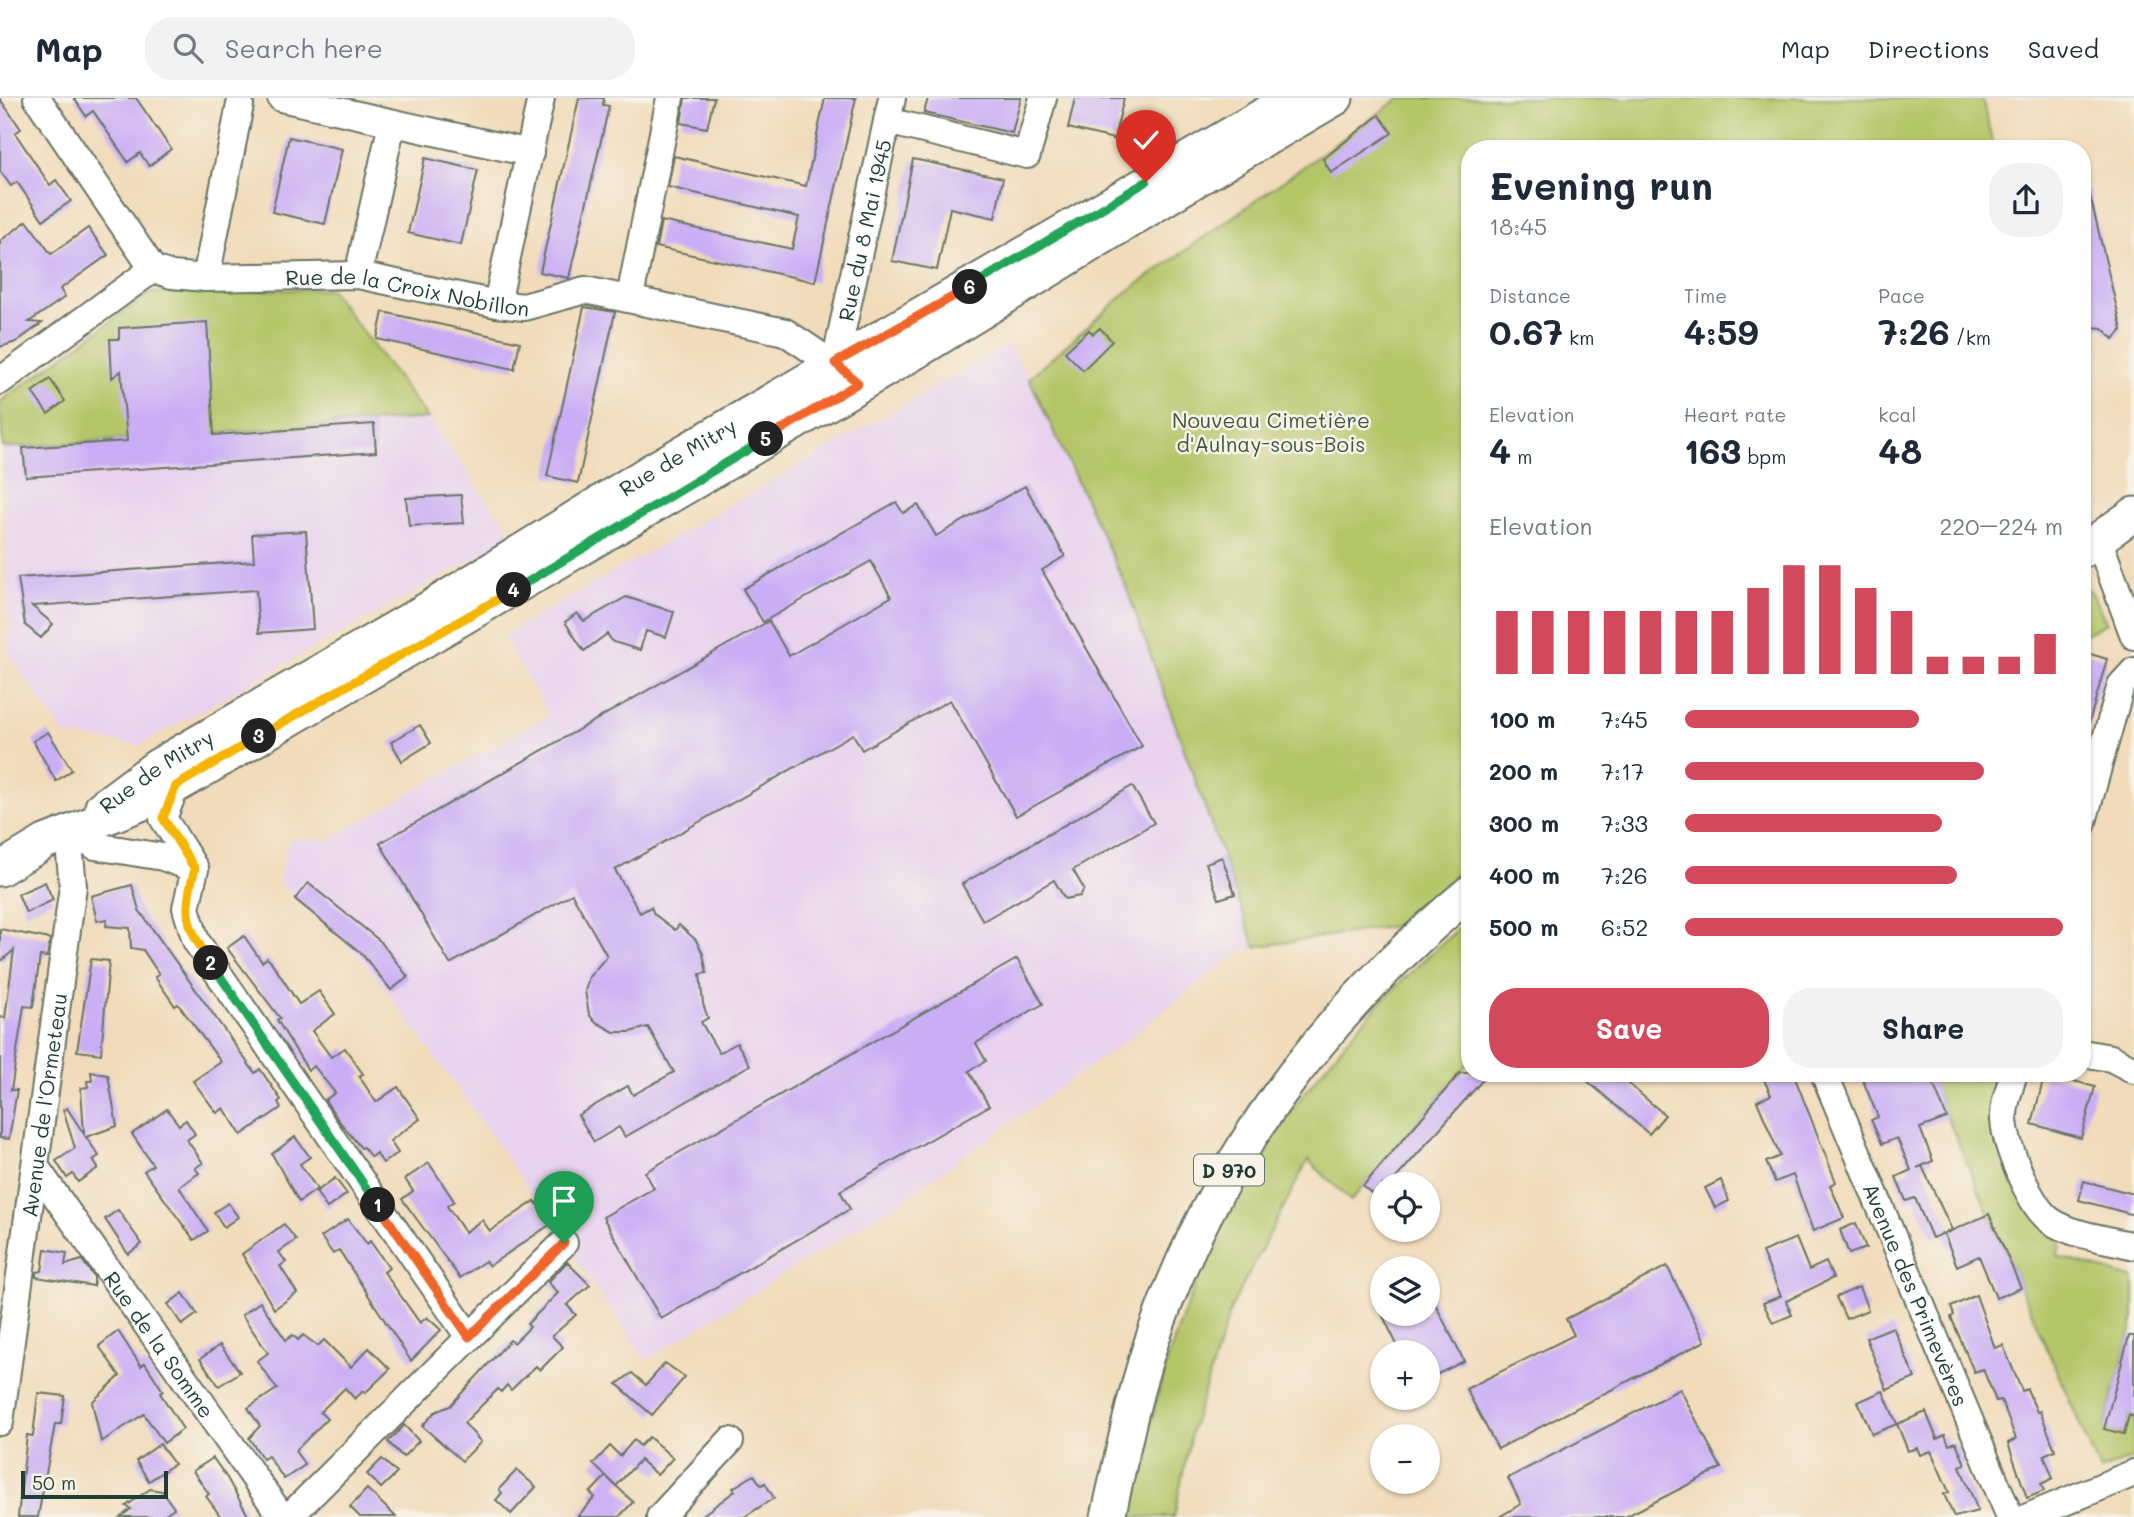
<!DOCTYPE html>
<meta charset="utf-8">
<style>
body{margin:0;font-family:Mali,sans-serif;background:#f2f2f3;color:#1f2937;height:100vh;display:flex;flex-direction:column;font-size:26px;white-space:nowrap}
*{box-sizing:border-box;margin:0}
p{font-size:23px;color:#747a83}
.icon{flex:none;width:38px;height:38px;fill:none;stroke:currentColor;stroke-width:2;stroke-linecap:round;stroke-linejoin:round}
.map{position:relative;flex:1;overflow:hidden}
.details{position:absolute;left:1461px;top:42px;width:630px;height:942px;display:flex;flex-direction:column;background:#fff;border-radius:28px;box-shadow:0 2px 5px #0004}
.details>*{flex:none}
.fabs{position:absolute;left:1370px;top:1074px;display:grid;gap:14px}
.fabs a{display:grid;place-items:center;width:70px;height:70px;border-radius:50%;background:#fff;box-shadow:0 2px 5px #0004;font-size:35px}
.scale{position:absolute;left:21px;bottom:18px;width:147px;box-sizing:border-box;padding-left:7px;border:4px solid #1f3d34;border-top:0;font-size:19px;line-height:24px;white-space:nowrap;color:#1f3d34;-webkit-text-stroke:5px #f7f3e8;paint-order:stroke}
.pin{position:absolute;display:grid;place-items:center;width:60px;height:60px;color:#fff;margin:-72px -30px;border-radius:50% 50% 50% 0;rotate:-45deg;box-shadow:0 0 7px #0007}
.pin .icon{rotate:45deg}
.km{position:absolute;width:35px;height:35px;margin:-18px;border-radius:50%;background:#222;color:#fff;font-size:19px;line-height:35px;text-align:center}
.round{display:grid;place-items:center;flex:none;width:74px;height:74px;border-radius:28px;background:#f2f2f3}
.overview{display:flex;align-items:center;justify-content:space-between;height:119px;padding:0 28px}
h1{font-size:38px;font-weight:700;line-height:52px}
.stats{display:grid;grid-template-columns:repeat(3,1fr);gap:10px;height:119px;padding:7px 28px}
.stats div{display:grid;align-content:center}
.stats b{font-size:35px;font-weight:700}
.stats small{font-size:19px;font-weight:400}
.stats p{font-size:19px}
.chart{height:196px;padding:14px 28px}
.chart p{display:flex;justify-content:space-between}
.chart svg{width:100%;height:126px;margin-top:7px;stroke:#d1495b;stroke-width:6}
.action{display:flex;gap:14px;margin-top:auto;padding:14px 28px}
.action a{flex:1;height:80px;border-radius:28px;background:#d1495b;color:#fff;font-size:28px;font-weight:700;line-height:80px;text-align:center}
.action a+a{background:#f2f2f3;color:#1f2937}
ul{padding:0 28px;list-style:none;font-size:23px}
li{display:grid;grid-template-columns:112px 84px 1fr;align-items:center;height:52px}
li i{height:18px;border-radius:9px;background:#d1495b}
header{display:flex;align-items:center;gap:42px;box-sizing:border-box;height:98px;padding:0 35px;background:#fff;border-bottom:2px solid #e0e1e3}
header strong{font-size:33px}
nav{display:flex;gap:38px;margin-inline-start:auto;font-size:24px}
.search{width:490px;height:63px;background:#f2f2f3;display:flex;align-items:center;gap:18px;box-sizing:border-box;padding:0 24px;border-radius:28px;color:#747a83;font-size:26px}
.map>svg:first-child{display:block}
</style>
<header>
<strong>Map</strong>
<div class="search"><svg class="icon" aria-label="search" viewBox="0 0 24 24"><circle cx="10" cy="10" r="6"/><path d="M15 15l6 6"/></svg>Search here</div>
<nav><a>Map</a><a>Directions</a><a>Saved</a></nav>
</header>
<div class="map">
<svg width="2134" height="1419" viewBox="0 0 2134 1419">
<rect width="100%" height="100%" fill="#f7f3e8"/>
<filter id="ink" filterUnits="userSpaceOnUse"><feTurbulence type="fractalNoise" baseFrequency=".0143" numOctaves="2"/><feDisplacementMap in="SourceGraphic" scale="14" xChannelSelector="R" yChannelSelector="G"/><feConvolveMatrix kernelMatrix="1 2 1 2 8 2 1 2 1" color-interpolation-filters="sRGB"/></filter>
<filter id="wash" filterUnits="userSpaceOnUse"><feTurbulence type="fractalNoise" baseFrequency=".00686" numOctaves="4" result="noise"/><feDisplacementMap in="SourceGraphic" scale="28" xChannelSelector="R" yChannelSelector="G"/><feGaussianBlur stdDeviation="1.57" result="paint"/><feColorMatrix in="noise" values="0 0 0 0 0 0 0 0 0 0 0 0 0 0 0 0 0 1.4 0 .05"/><feComposite in="paint" operator="in"/></filter>
<g filter="url(#wash)">
<rect width="100%" height="100%" fill="#f1dbba"/>
<g fill="#e8d2ee">
<path d="M1008,247L1029,280L1125,486L1255,849L1235,857L1125,943L898,1105L646,1262L467,1003L365,864L278,784L290,741L328,742L549,617L503,538Z"/>
<path d="M428,320L514,439L139,647L64,636L9,557L3,350Z"/>
</g>
<g fill="#b5c669" stroke="#6a824e" stroke-width="2">
<path d="M1400,0H1982L1994,51H1470V767L1395,828L1255,849L1125,486L1029,280L1127,194Z"/>
<path d="M330,191L428,320L3,350L0,304L150,195Z"/>
<path d="M2083,487L2090,493L2107,525L2083,537Z"/>
<path d="M1470,821V963L1351,1103L1308,1062L1231,1210L1192,1331L1174,1419H1130C1145,1348 1159,1277 1186,1210C1245,1057 1345,925 1470,821Z"/>
<path d="M1928,975H2003L1998,1005L2063,1137L2057,1158L2134,1181V1220L2104,1330L2124,1336L2129,1317L2134,1319V1359L2100,1373Z"/>
</g>
<g id="blocks">
<g fill="#caaef5">
<path d="M74,0H136L171,51L149,68L140,55L128,64L93,13L86,18Z"/>
<path d="M579,0H604L603,7L609,8L569,180L540,174Z"/>
<path d="M685,0H714L707,30L681,25Z"/>
<path d="M825,0H856L815,184L656,149L661,123L792,151L799,119L668,89L674,58L806,88Z"/>
<path d="M928,0H1021L1012,35L924,15Z"/>
<path d="M1075,0H1124L1114,41L1068,30Z"/>
<path d="M0,1L21,31L15,35L50,87L56,82L71,103L43,122L17,84L11,88L0,73Z"/>
<path d="M1379,17L1392,35L1331,75L1323,61Z"/>
<path d="M289,39L342,51L325,126L272,114Z"/>
<path d="M425,60L478,72L461,147L408,135Z"/>
<path d="M913,61L1003,80L995,120L950,110L937,172L892,163Z"/>
<path d="M2089,93L2122,232L2114,241L2102,230L2093,229L2091,219L2082,211V94Z"/>
<path d="M27,123L51,156L88,130L108,157L60,191L65,199L29,224L42,225L16,244L0,249V143Z"/>
<path d="M584,209L615,214L578,385L547,378Z"/>
<path d="M383,214L520,244L514,271L377,241Z"/>
<path d="M207,224L214,337L374,326L376,354L26,379L23,350L127,343L121,273L112,280L110,241H119V230Z"/>
<path d="M1100,230L1112,243L1083,272L1065,254L1089,232L1093,236Z"/>
<path d="M50,281L65,303L48,316L32,294Z"/>
<path d="M1025,388L1065,458L1042,472L1142,648L1016,718L950,602L862,652L853,636L615,772L640,815L651,809L654,816L675,832L679,827L696,842L703,856L707,875L700,876L703,906L708,920L701,924L719,955L737,945L750,967L625,1039L619,1029L594,1044L578,1017L628,988L633,997L674,974L648,929L630,934H614L594,923L589,916L585,893L589,879L607,858L572,796L450,866L380,745L769,523L789,558L891,499L871,463L763,524L743,491L896,404L903,415L918,407L936,438Z"/>
<path d="M461,397L464,425L409,428L406,400Z"/>
<path d="M306,433L313,531L259,535L256,492L32,508L53,526L41,540L25,527L18,480L254,463L252,436Z"/>
<path d="M626,499L674,514L666,539L646,533L640,552L613,544L607,536L584,553L565,524L577,515L584,523Z"/>
<path d="M2087,555L2107,561L2087,632H2082V571Z"/>
<path d="M420,627L431,645L402,663L391,644Z"/>
<path d="M48,634L72,672L56,683L33,643Z"/>
<path d="M1132,688L1154,725L1073,772L1084,791L1080,798L1065,801L1054,782L983,823L962,786Z"/>
<path d="M1222,759L1235,796L1219,801L1206,765Z"/>
<path d="M45,784L53,802L26,815L18,796Z"/>
<path d="M308,785L380,843L408,879L391,892L361,855L295,801Z"/>
<path d="M132,787L139,812L255,975L260,971L281,1002L278,1004L281,1010L241,1037L224,1010L217,1015L193,983L221,964L178,906L175,908L155,879L159,876L143,852L131,850L130,830L106,828L107,821L97,823L91,798Z"/>
<path d="M0,831L50,841L47,859L40,858L33,909L24,908L11,992H17L9,1041L0,1040V919L5,920L14,852L0,864Z"/>
<path d="M244,838L262,864L267,860L272,865L299,906L319,893L335,916L312,933L331,959L345,950L363,976L359,978L376,1004L398,989L420,1021L390,1043L398,1055L383,1065L376,1055L371,1059L363,1049L361,1050L339,1023L325,1002L335,995L314,968L308,972L277,922L280,920L227,850Z"/>
<path d="M91,861L109,863L101,956L77,953Z"/>
<path d="M1017,861L1043,906L976,945L986,963L969,973L989,1008L840,1093L850,1111L661,1221L603,1119L654,1090L645,1074Z"/>
<path d="M91,974L108,977L117,1028L86,1039L99,1058L93,1062L98,1070L78,1084L73,1076L67,1080L56,1063L75,1050L63,1012L67,1010L84,1036L81,990L88,989L87,983H92Z"/>
<path d="M1460,975H1489L1390,1087H1382V1096L1378,1101L1363,1088Z"/>
<path d="M1578,975H1616L1665,1017L1649,1036Z"/>
<path d="M1761,975H1793L1836,1084L1830,1087L1844,1120L1813,1133L1793,1077L1775,1084L1766,1064L1780,1058L1757,1003L1771,997Z"/>
<path d="M1860,975H1929L1947,1020L1920,1030L1933,1063L1917,1070L1922,1068L1952,1132L1932,1140L1915,1100L1906,1103L1896,1079L1911,1072L1897,1040L1882,1046L1871,1022L1878,1019Z"/>
<path d="M2045,975L2095,989L2081,1040L2032,1026Z"/>
<path d="M167,1011L179,1027L186,1022L195,1036L187,1042L203,1065L195,1070L199,1075L179,1089L208,1133L194,1142L144,1073L153,1067L132,1036Z"/>
<path d="M295,1039L310,1059L300,1066L317,1091L299,1104L272,1056Z"/>
<path d="M429,1065L454,1103L447,1108L465,1134L482,1122L490,1133L535,1103L551,1126L489,1168L485,1163L460,1180L402,1101L413,1093L405,1081Z"/>
<path d="M335,1080L347,1096L327,1110L316,1094Z"/>
<path d="M1721,1082L1729,1103L1715,1110L1705,1090Z"/>
<path d="M2084,1083L2134,1096V1117L2079,1102Z"/>
<path d="M228,1105L238,1119L224,1129L214,1114Z"/>
<path d="M118,1112L142,1146L128,1156L105,1121Z"/>
<path d="M1989,1116L2021,1190L1996,1200L1979,1158L1957,1168L1944,1136Z"/>
<path d="M348,1121L367,1146L370,1143L389,1170L384,1174L420,1225L427,1219L441,1232L411,1263L339,1152L333,1156L321,1139Z"/>
<path d="M1856,1125L1866,1150L1849,1156L1840,1132Z"/>
<path d="M284,1126L296,1142L279,1154L286,1164L280,1168L297,1195L274,1211L242,1156Z"/>
<path d="M1796,1140L1809,1172L1826,1164L1833,1180L1786,1203L1792,1217L1773,1225L1763,1205L1781,1198L1762,1154Z"/>
<path d="M45,1151L67,1155L65,1167L82,1162L94,1179V1188L36,1179V1174L42,1173Z"/>
<path d="M567,1164L590,1187L567,1207L576,1217L552,1238L563,1249L540,1272L536,1268L511,1292L507,1287L501,1294L498,1291L464,1325L481,1344L462,1363L422,1328L435,1314L450,1308L510,1242L514,1245L530,1229L527,1226L558,1195L548,1184Z"/>
<path d="M1667,1168L1705,1243L1498,1351L1466,1291L1574,1237L1566,1221Z"/>
<path d="M1859,1189L1868,1212L1846,1221L1836,1199Z"/>
<path d="M1428,1192L1464,1263L1428,1281V1255H1401L1382,1216H1428Z"/>
<path d="M183,1195L197,1216L182,1227L168,1206Z"/>
<path d="M1976,1197L1995,1250L2003,1247L2022,1293L2027,1291L2037,1314L2040,1313L2055,1352L2044,1357L2053,1380L2041,1386L2044,1393L2027,1400L2008,1345L2016,1341L2001,1302L1996,1303L1983,1271L1974,1274L1951,1219L1954,1217L1951,1209Z"/>
<path d="M260,1204L286,1242L293,1237L298,1242L303,1237L318,1248L324,1242L351,1269L369,1250L390,1271L365,1295L363,1293L355,1301L345,1290L320,1314L327,1321L295,1353L305,1367L284,1381L268,1358L263,1361L249,1340L260,1328L248,1310L277,1291L257,1263L268,1255L242,1217Z"/>
<path d="M1893,1229L1915,1280L1887,1292L1866,1240Z"/>
<path d="M118,1233L141,1268L145,1265L163,1293L160,1295L183,1331L164,1345L144,1316L101,1344L92,1304L120,1278L99,1248Z"/>
<path d="M2129,1238H2134V1319L2129,1317L2124,1336L2104,1331Z"/>
<path d="M220,1247L240,1274L219,1288L200,1261Z"/>
<path d="M665,1265L685,1279L652,1317L617,1286L632,1275L646,1287Z"/>
<path d="M1680,1291L1721,1370L1625,1419H1499L1521,1406L1508,1380Z"/>
<path d="M1883,1293L1897,1326L1872,1336L1858,1304Z"/>
<path d="M38,1295L65,1298L61,1326H55L38,1419H18L27,1337L33,1338Z"/>
<path d="M1926,1314L1937,1341L1945,1337L1949,1347L1956,1344L1965,1366L1960,1368L1978,1413L1954,1419L1944,1396L1949,1394L1931,1353L1920,1357L1917,1350L1908,1353L1897,1326Z"/>
<path d="M404,1327L419,1343L403,1359L388,1344Z"/>
<path d="M649,1339L673,1360L657,1377L640,1362L616,1388L593,1366L610,1348L620,1358L634,1342L640,1348Z"/>
<path d="M160,1346L174,1366L149,1383L136,1363Z"/>
<path d="M213,1360L227,1380L249,1419H221L206,1398L209,1396L193,1373Z"/>
<path d="M382,1361L397,1375L381,1390L367,1376Z"/>
<path d="M517,1372L536,1389L511,1416L496,1402L502,1395L499,1391Z"/>
<path d="M754,1377L761,1387L765,1385L774,1400L744,1419H700L735,1393L733,1390Z"/>
<path d="M606,1378L633,1404L619,1419H577L595,1399L590,1395Z"/>
<path d="M150,1391L162,1393L174,1410L161,1419H120L131,1411L126,1408Z"/>
<path d="M367,1391L396,1419H360L350,1409Z"/>
</g>
</g>
</g>
<g filter="url(#ink)">
<use href="#blocks" fill-opacity="0" stroke="#687463" stroke-width="2"/>
<g fill="none" stroke-linecap="round" stroke-linejoin="round">
<g stroke="#687463" stroke-width="30">
<g id="minor">
<path d="M37,0L153,171"/>
<path d="M281,0L530,55"/>
<path d="M887,23L1027,57L1043,0"/>
<path id="s1" d="M153,171L172,177L206,180L358,177L497,206L524,209L585,192L785,234L848,276"/>
<path d="M358,177L392,25"/>
<path d="M206,180L240,7"/>
<path d="M630,199L670,0"/>
<path d="M497,206L541,0"/>
<path id="s2" d="M835,265L892,0"/>
<path d="M0,283L153,171"/>
<path d="M2099,443L2134,538"/>
<path d="M176,688L163,720L195,771L186,810L196,843L469,1239"/>
<path d="M2082,727L2121,587L2134,573"/>
<path d="M72,732L95,748L163,759L195,771"/>
<path d="M2082,955L2111,960L2134,972"/>
<path id="s3" d="M1824,975L2010,1419"/>
<path d="M2014,975C2010,990 2003,1006 2004,1022C2006,1048 2030,1109 2051,1123C2074,1138 2108,1141 2134,1148"/>
<path id="s4" d="M37,1071L282,1419"/>
<path id="s5" d="M0,1324L73,788L70,757L72,732"/>
<path d="M289,1419L564,1145"/>
<path d="M660,1419L730,1343"/>
<path d="M2028,1419L2134,1375"/>
</g>
</g>
<g stroke="#687463" stroke-width="37">
<g id="major">
<path d="M2082,453L2134,416"/>
<path id="s6" d="M102,709L157,668L421,515L654,371L1291,1"/>
<path d="M0,771L45,744L148,703L176,688L919,252L1196,82L1336,0"/>
<path d="M1108,1419C1121,1362 1132,1304 1150,1248C1212,1064 1322,917 1470,794"/>
</g>
</g>
<use href="#minor" stroke="#fff" stroke-width="26"/>
<use href="#major" stroke="#fff" stroke-width="33"/>
</g>
</g>
<g fill="none" stroke-linecap="round" stroke-linejoin="round" filter="url(#ink)">
<g stroke="#fff" stroke-width="14">
<path id="split-1" d="M378,1107L469,1239L564,1145"/>
</g>
<g stroke="#fff" stroke-width="14">
<path id="split-2" d="M211,865L378,1107"/>
</g>
<g stroke="#fff" stroke-width="14">
<path id="split-3" d="M211,865C186,829 182,814 195,771L163,720L176,688L259,638"/>
</g>
<g stroke="#fff" stroke-width="14">
<path id="split-4" d="M259,638L514,492"/>
</g>
<g stroke="#fff" stroke-width="14">
<path id="split-5" d="M514,492L766,341"/>
</g>
<g stroke="#fff" stroke-width="14">
<path id="split-6" d="M766,341L858,285L835,265L970,189"/>
</g>
<g stroke="#fff" stroke-width="14">
<path id="split-7" d="M970,189L1146,84"/>
</g>
<use href="#split-1" stroke="#f0652b" stroke-width="9"/>
<use href="#split-2" stroke="#22a559" stroke-width="9"/>
<use href="#split-3" stroke="#f5b400" stroke-width="9"/>
<use href="#split-4" stroke="#f5b400" stroke-width="9"/>
<use href="#split-5" stroke="#22a559" stroke-width="9"/>
<use href="#split-6" stroke="#f0652b" stroke-width="9"/>
<use href="#split-7" stroke="#22a559" stroke-width="9"/>
</g>
<g text-anchor="middle" dominant-baseline="central" stroke-width="5" stroke-linejoin="round" paint-order="stroke">
<rect fill="#f7f3e8" stroke="#60746a" stroke-width="2" x="1194" y="1056.5" width="70" height="31" rx="5"/>
<g font-size="19" font-weight="bold" fill="#1f3d34">
<text x="1229" y="1072">D 970</text>
</g>
<g font-size="21" fill="#1f3d34" stroke="#f7f3e8">
<text stroke="none"><textPath href="#s2" startOffset="136">Rue du 8 Mai 1945</textPath></text>
<text stroke="none"><textPath href="#s1" startOffset="257">Rue de la Croix Nobillon</textPath></text>
<text stroke="none"><textPath href="#s6" startOffset="674">Rue de Mitry</textPath></text>
<text stroke="none"><textPath href="#s6" startOffset="65">Rue de Mitry</textPath></text>
<text stroke="none"><textPath href="#s5" startOffset="320">Avenue de l'Ormeteau</textPath></text>
<text stroke="none"><textPath href="#s3" startOffset="240">Avenue des Primevères</textPath></text>
<text stroke="none"><textPath href="#s4" startOffset="214">Rue de la Somme</textPath></text>
</g>
<g font-size="21" fill="#3d583f" stroke="#f7f3e8">
<text x="1271" y="321">Nouveau Cimetière<tspan x="1271" dy="24">d'Aulnay-sous-Bois</tspan></text>
</g>
</g>
</svg>
<div class="fabs">
<a><svg class="icon" aria-label="locate" viewBox="0 0 24 24"><circle cx="12" cy="12" r="6"/><path d="M12 2v4M12 18v4M2 12h4M18 12h4"/></svg></a>
<a><svg class="icon" aria-label="layers" viewBox="0 0 24 24"><path d="M12 4l9 5-9 5-9-5zM3 14l9 5 9-5"/></svg></a>
<a>+</a>
<a>−</a>
</div>
<div class="scale">50 m</div>
<div class="pin" style="left:564px;top:1145px;background:#1e9e55"><svg class="icon" aria-label="arrive" viewBox="0 0 24 24"><path d="M6 21V4h12l-3 4 3 4H6"/></svg></div>
<div class="pin" style="left:1146px;top:84px;background:#d93025"><svg class="icon" aria-label="check" viewBox="0 0 24 24"><path d="M5 12l5 5 9-10"/></svg></div>
<b class="km" style="left:378px;top:1107px">1</b>
<b class="km" style="left:211px;top:865px">2</b>
<b class="km" style="left:259px;top:638px">3</b>
<b class="km" style="left:514px;top:492px">4</b>
<b class="km" style="left:766px;top:341px">5</b>
<b class="km" style="left:970px;top:189px">6</b>
<section class="details">
<div class="overview"><div><h1>Evening run</h1><p>18:45</p></div><a class="round"><svg class="icon" aria-label="share" viewBox="0 0 24 24"><path d="M12 15V3M7 8l5-5 5 5M5 13v7h14v-7"/></svg></a></div>
<div class="stats">
<div><p>Distance</p><b>0.67<small> km</small></b></div>
<div><p>Time</p><b>4:59</b></div>
<div><p>Pace</p><b>7:26<small> /km</small></b></div>
</div>
<div class="stats">
<div><p>Elevation</p><b>4<small> m</small></b></div>
<div><p>Heart rate</p><b>163<small> bpm</small></b></div>
<div><p>kcal</p><b>48</b></div>
</div>
<div class="chart"><p><span>Elevation</span>220–224 m</p>
<svg viewBox="0 0 160 44" preserveAspectRatio="none"><path d="M5 44V22M15 44V22M25 44V22M35 44V22M45 44V22M55 44V22M65 44V22M75 44V14M85 44V6M95 44V6M105 44V14M115 44V22M125 44V38M135 44V38M145 44V38M155 44V30"/></svg>
</div>
<ul>
<li><b>100 m</b>7:45<i style="width:62%"></i></li>
<li><b>200 m</b>7:17<i style="width:79%"></i></li>
<li><b>300 m</b>7:33<i style="width:68%"></i></li>
<li><b>400 m</b>7:26<i style="width:72%"></i></li>
<li><b>500 m</b>6:52<i style="width:100%"></i></li>
</ul>
<div class="action"><a>Save</a><a>Share</a></div>
</section>
</div>
